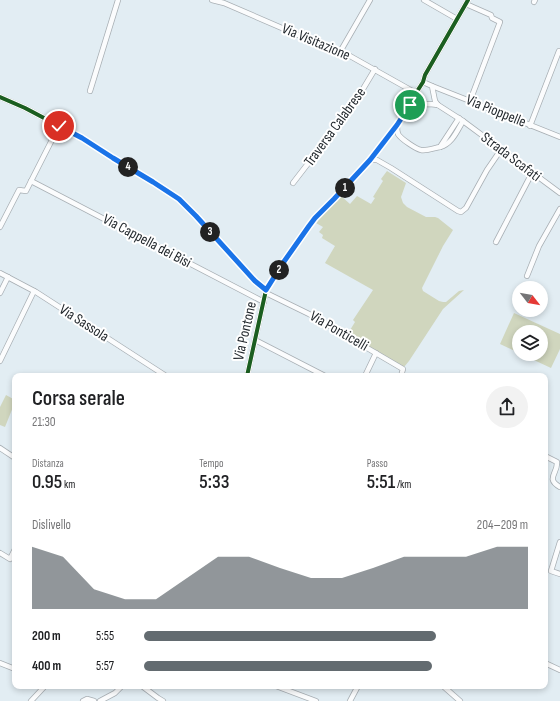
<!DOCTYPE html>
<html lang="it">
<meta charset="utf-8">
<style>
body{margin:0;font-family:"Sofia Sans Condensed",sans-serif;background:#f2f2f2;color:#202124;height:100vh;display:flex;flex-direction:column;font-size:15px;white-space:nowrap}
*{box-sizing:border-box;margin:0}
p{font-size:13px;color:#757577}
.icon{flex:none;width:22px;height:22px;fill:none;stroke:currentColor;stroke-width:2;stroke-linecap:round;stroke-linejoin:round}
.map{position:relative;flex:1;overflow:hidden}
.panel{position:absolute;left:12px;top:373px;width:536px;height:316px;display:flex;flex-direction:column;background:#fff;border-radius:8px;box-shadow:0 2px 6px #0003}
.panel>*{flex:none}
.needle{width:26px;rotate:121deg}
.fabs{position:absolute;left:512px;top:281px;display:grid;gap:8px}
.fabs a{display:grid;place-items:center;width:36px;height:36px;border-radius:50%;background:#fff;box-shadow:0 2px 6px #0003;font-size:20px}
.pin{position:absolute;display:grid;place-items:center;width:34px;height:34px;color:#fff;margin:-17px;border:2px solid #fff;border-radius:50%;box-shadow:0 1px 4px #0007}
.km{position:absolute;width:20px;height:20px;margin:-10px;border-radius:50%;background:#222;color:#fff;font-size:11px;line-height:20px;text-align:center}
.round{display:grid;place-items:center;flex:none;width:42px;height:42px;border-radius:21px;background:#f2f2f2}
.headline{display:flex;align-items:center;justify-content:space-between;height:68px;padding:0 20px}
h1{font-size:22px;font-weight:600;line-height:30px}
.metrics{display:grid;grid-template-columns:repeat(3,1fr);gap:6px;height:68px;padding:4px 20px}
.metrics div{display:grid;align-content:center}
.metrics b{font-size:20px;font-weight:600}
.metrics small{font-size:11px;font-weight:400}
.metrics p{font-size:11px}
.chart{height:112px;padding:8px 20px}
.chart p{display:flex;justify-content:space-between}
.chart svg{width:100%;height:72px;margin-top:4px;fill:#636b70;opacity:.7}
ul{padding:0 20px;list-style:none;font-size:13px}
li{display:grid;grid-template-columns:64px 48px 1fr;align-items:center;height:30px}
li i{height:10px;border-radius:5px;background:#636b70}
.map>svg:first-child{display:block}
</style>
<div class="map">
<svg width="560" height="701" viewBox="0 0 560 701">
<rect width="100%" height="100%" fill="#e2edf3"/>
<g fill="#d0d6be">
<path d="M387,171L406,183L401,197L403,203L407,207L426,217H435L438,218L453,230L443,246L422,288L423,291L439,301L443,302H446L459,291L464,290L443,309L409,361L404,367L347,335L355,322L353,320L373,290L325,263L335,246L322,238L323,235L319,232L323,227L316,223L341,196L350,204L357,196L371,204L375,198L373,197L383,181L381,179Z"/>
<path d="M514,313L560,334V349L551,368L521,354H541V332H519V353L500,344Z"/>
<path d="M6,395L15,400V402L5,427L0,425V407Z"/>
</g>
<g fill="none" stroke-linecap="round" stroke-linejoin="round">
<g stroke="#a8afb4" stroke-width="6">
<g id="minor">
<path d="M212,0L224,3L312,41L350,56L416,93"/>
<path d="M424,0L457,19"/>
<path d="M534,2L535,0"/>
<path d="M466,4L491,15L492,18L500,22L470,101"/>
<path d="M340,52L370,0"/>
<path d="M423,82L432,86L435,101L438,105L463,121L560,193"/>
<path d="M432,86L470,101L560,137"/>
<path d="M90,91L118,0"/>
<path d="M0,97L25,108L82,138L113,158L153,182L179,199L196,216L255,281L266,290"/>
<path d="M410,105L430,104L438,105"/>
<path d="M397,125C397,128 397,131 398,134C401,139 416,149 421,150C427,151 434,148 440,147L459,118"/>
<path d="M530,126L559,51H560"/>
<path d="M440,147C452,144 457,131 463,121"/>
<path d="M370,160H377L391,168L458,211L461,212L466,208L487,170L498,154L504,151"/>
<path d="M31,181L264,302"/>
<path d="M293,183L354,104L375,69"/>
<path d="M0,227L19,190L26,191L59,126"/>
<path d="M496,242L532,173"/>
<path d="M0,273L36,292L166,376"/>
<path d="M527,276L539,246L560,209"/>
<path d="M0,293L8,277"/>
<path d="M266,293L309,314L403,369L401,376"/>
<path d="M255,340L325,376"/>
<path d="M0,361L34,291"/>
<path d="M247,376L266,290L283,263L309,226L315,218L334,199L370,160L397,125L415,97L416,93L423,82L425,75L468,0"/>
<path d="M365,376L376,353"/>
<path d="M0,448L15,458"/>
<path d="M545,456L557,462C558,473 545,479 560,487"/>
<path d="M560,542L551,571L560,574"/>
<path d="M0,553L10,559L15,549"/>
<path d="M0,663L15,669"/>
<path d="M545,663L560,670"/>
<path d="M142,686L158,698L163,701"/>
<path d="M276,686L316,701"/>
<path d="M443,686L460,701"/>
<path d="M31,701L45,686"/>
<path d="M83,701L87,699L94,701"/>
<path d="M100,701L115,693L122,686"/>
<path d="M350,701L358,686"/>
</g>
</g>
<use href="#minor" stroke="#fbfcfd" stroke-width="4.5"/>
<g stroke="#fff" stroke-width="6">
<g id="cycleway">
<path d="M0,97L25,108L82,138L113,158L153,182L179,199L196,216L255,281L266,290"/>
<path d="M247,376L266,290L283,263L309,226L315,218L334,199L370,160L397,125L415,97L416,93L423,82L425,75L468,0"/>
</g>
</g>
<use href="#cycleway" stroke="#1b5e20" stroke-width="4"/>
</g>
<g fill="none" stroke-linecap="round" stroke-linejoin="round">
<g stroke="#fff" stroke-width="8">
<path id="route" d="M59,126L82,138L113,158L153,182L179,199L196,216L255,281L266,290L283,263L309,226L315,218L334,199L370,160L397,125L410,105"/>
</g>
<use href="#route" stroke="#1a73e8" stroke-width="5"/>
</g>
<g text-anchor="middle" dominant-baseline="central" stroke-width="4" stroke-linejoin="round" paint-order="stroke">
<g font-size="15" fill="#1f252a" stroke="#fff">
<text transform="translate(316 42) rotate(23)">Via Visitazione</text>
<text transform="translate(496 111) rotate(22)">Via Pioppelle</text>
<text transform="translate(335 127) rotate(-54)">Traversa Calabrese</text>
<text transform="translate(511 157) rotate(37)">Strada Scafati</text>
<text transform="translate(147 241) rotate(28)">Via Cappella dei Bisi</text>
<text transform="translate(84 323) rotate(33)">Via Sassola</text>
<text transform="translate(245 331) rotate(-77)">Via Pontone</text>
<text transform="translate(339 331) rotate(30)">Via Ponticelli</text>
</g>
</g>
</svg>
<div class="fabs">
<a><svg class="needle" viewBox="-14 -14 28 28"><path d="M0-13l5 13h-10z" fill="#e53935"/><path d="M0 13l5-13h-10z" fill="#757577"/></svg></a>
<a><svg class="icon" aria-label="layers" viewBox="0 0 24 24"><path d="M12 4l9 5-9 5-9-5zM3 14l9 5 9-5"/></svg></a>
</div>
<div class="pin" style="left:410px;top:105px;background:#1e9e55"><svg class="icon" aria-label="arrive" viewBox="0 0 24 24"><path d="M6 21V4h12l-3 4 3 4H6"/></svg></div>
<div class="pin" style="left:59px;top:126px;background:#d93025"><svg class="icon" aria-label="check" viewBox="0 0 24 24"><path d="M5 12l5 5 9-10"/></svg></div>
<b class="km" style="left:345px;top:188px">1</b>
<b class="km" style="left:279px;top:270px">2</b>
<b class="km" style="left:210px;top:232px">3</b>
<b class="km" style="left:128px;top:167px">4</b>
<section class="panel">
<div class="headline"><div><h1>Corsa serale</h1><p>21:30</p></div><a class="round"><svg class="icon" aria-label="share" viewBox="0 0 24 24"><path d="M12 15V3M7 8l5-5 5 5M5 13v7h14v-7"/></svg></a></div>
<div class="metrics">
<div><p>Distanza</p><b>0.95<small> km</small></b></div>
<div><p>Tempo</p><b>5:33</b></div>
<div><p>Passo</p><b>5:51<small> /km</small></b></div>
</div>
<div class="chart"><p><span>Dislivello</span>204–209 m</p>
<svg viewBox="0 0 160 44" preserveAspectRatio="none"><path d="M0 44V6L10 12L20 32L30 38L40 38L50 25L60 12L70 12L80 19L90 25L100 25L110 19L120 12L130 12L140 12L150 6L160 6V44z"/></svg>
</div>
<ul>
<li><b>200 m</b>5:55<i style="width:76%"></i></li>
<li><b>400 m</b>5:57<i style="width:75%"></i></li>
</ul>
</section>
</div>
